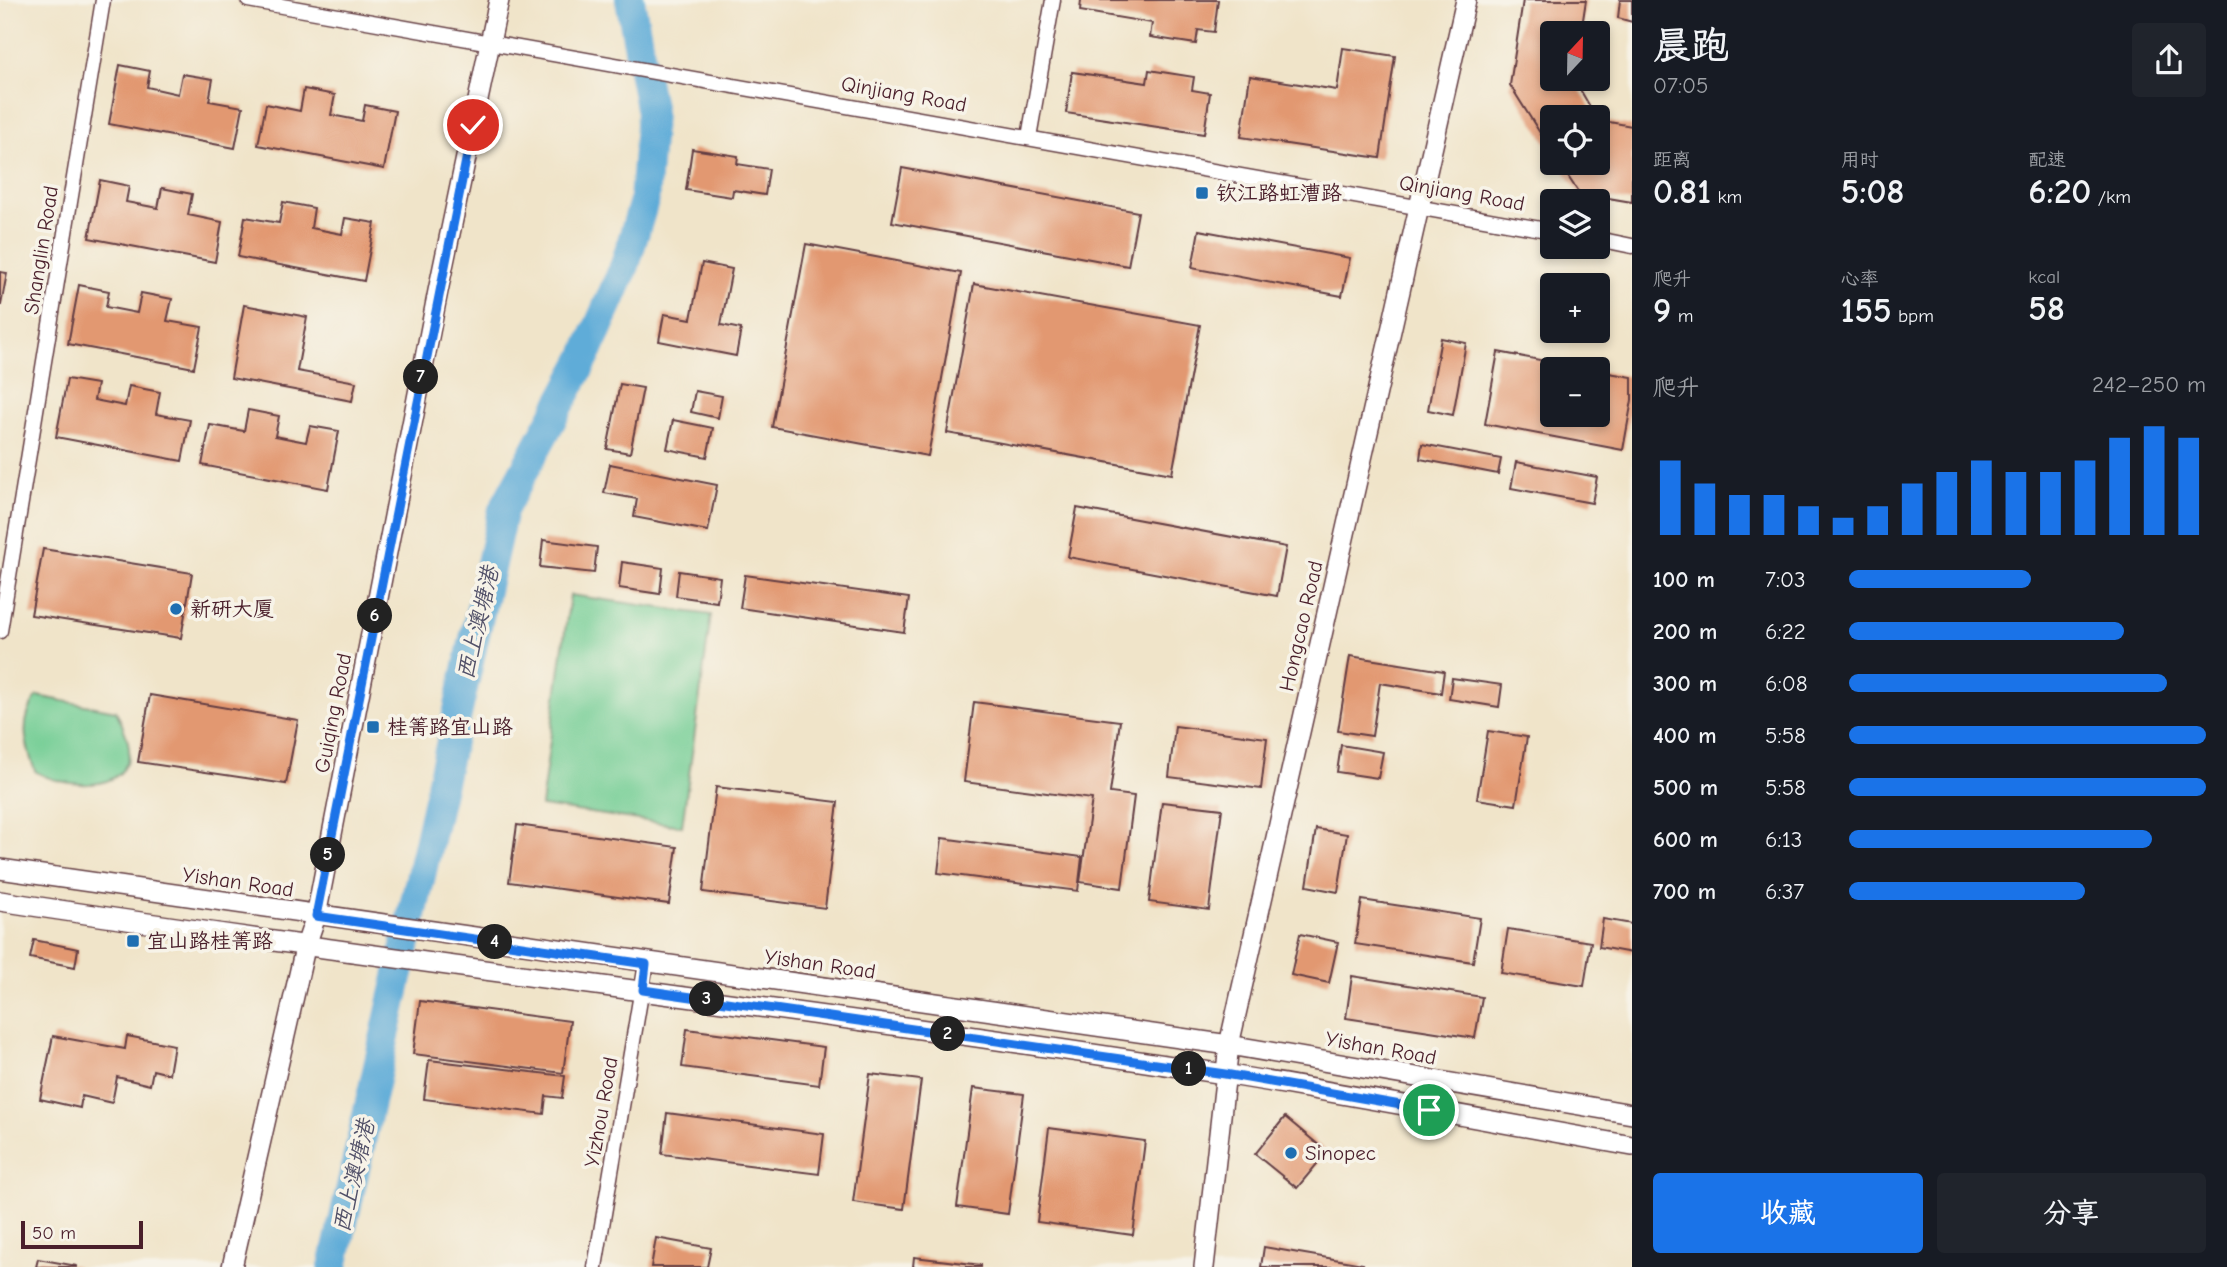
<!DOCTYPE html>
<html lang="zh">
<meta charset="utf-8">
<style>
body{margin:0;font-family:"Comic Neue","LXGW WenKai TC",sans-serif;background:#20242c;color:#f1f3f6;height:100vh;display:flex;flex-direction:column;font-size:26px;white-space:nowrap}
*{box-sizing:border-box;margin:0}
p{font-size:23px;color:#9ea1a6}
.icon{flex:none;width:38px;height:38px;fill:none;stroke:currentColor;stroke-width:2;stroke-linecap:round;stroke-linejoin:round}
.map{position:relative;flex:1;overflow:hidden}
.sheet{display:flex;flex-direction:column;background:#171b24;width:595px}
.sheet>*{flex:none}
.needle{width:46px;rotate:22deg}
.controls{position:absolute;left:1540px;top:21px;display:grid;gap:14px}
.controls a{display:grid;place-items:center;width:70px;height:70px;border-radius:7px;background:#171b24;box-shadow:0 4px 10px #0003;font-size:35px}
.scale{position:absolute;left:21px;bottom:18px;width:122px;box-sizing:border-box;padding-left:7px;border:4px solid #4a1f2b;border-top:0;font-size:19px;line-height:24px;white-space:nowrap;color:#4a1f2b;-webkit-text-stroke:5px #f7f3e8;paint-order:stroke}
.pin{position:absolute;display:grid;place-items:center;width:60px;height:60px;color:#fff;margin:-30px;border:4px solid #fff;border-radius:50%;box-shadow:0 2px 7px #0007}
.km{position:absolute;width:35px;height:35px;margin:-18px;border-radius:50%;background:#222;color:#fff;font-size:19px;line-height:35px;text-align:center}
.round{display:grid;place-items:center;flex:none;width:74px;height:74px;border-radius:7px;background:#20242c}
.overview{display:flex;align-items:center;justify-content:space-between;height:119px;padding:0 21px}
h1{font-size:38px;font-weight:700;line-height:52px}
.figures{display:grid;grid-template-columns:repeat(3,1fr);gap:10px;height:119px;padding:7px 21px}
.figures div{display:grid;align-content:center}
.figures b{font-size:35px;font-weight:700}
.figures small{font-size:19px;font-weight:400}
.figures p{font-size:19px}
.chart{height:196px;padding:14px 21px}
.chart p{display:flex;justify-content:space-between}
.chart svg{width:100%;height:126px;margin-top:7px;stroke:#1a73e8;stroke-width:6}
.action{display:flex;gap:14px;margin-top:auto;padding:14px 21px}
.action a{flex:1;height:80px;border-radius:7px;background:#1a73e8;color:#fff;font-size:28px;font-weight:700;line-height:80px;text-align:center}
.action a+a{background:#20242c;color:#f1f3f6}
ul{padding:0 21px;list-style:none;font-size:23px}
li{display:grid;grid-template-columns:112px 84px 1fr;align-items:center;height:52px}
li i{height:18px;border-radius:9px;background:#1a73e8}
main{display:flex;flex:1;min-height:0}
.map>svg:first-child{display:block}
</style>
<main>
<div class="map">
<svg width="1632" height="1267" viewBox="0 0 1632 1267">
<rect width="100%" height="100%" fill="#f7f3e8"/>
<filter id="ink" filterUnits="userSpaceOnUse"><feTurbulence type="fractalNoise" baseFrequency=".0143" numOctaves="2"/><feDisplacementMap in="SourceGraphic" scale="14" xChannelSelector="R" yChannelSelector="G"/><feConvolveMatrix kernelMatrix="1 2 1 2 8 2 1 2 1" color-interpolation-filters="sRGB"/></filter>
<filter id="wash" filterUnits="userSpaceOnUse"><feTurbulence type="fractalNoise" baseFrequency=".00686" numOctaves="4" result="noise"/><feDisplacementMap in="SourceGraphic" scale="28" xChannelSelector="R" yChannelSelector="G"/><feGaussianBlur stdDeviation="1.57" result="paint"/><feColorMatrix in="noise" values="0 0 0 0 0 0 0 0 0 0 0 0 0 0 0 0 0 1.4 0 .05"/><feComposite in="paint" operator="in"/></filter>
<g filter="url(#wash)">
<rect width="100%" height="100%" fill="#f0e4c9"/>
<g fill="#74ce95" stroke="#5f7660" stroke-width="2">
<path d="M570,595L711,615L682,826L541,806Z"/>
<path d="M37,696L116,711C121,722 128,735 129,748C131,796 61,788 35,771C25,743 19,722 37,696Z"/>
</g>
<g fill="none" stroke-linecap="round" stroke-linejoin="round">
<path stroke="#5eacd8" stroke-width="30" d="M333,1267L503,510L585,358L625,265L644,201L651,113L630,0"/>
</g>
<g id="blocks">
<g fill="#e29871">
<path d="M1081,0H1218L1214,32L1198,30L1196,44L1150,37L1152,23L1080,11Z"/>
<path d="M1523,0H1586L1581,33H1552V79H1574L1596,117H1552V152L1510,85Z"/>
<path d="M1620,0H1632V22L1618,18Z"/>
<path d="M1343,48L1395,56L1380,158L1241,137L1250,76L1337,90Z"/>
<path d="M120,65L150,71L147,87L178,94L182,74L213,79L209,101L243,107L235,148L109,124Z"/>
<path d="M1149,70L1194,77L1192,90L1210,93L1204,134L1066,113L1072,72L1147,83Z"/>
<path d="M304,89L335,95L331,115L362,121L365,105L395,111L384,169L258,145L266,104L300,111Z"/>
<path d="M1598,120L1632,126V202L1579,193L1559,163H1598Z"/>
<path d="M692,149L738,156L737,164L769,169L765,195L733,190L732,197L686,190Z"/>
<path d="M902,168L1138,212L1128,266L892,222Z"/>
<path d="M100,180L129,186L126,202L158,208L162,188L192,194L188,215L222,222L215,262L89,238Z"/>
<path d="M283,202L314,208L311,228L342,234L345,218L375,223L364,281L238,257L245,217L279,223Z"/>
<path d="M1199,230L1350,258L1342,296L1192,268Z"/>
<path d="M806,244L961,273L928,456L772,427Z"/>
<path d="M702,263L732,269L721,325L741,329L736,356L659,341L664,314L691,319Z"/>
<path d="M0,272L7,273L1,305H0Z"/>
<path d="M974,284L1200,325L1172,474L947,433Z"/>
<path d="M79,285L109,291L106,307L137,313L141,293L172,299L167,321L202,327L194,368L68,344Z"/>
<path d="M244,305L307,317L297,371L356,382L352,401L231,378Z"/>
<path d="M1441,338L1466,343L1453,415L1428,410Z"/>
<path d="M1498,352L1582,368L1552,369V415H1598V371L1632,377V400L1623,450L1485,424Z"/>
<path d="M67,379L97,384L94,400L125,406L129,386L160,392L156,414L190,420L182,461L56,437Z"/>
<path d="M620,384L643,388L630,453L607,449Z"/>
<path d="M695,391L722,396L718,418L691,412Z"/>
<path d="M248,410L279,416L275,436L306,442L310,426L339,431L328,489L202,465L210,425L244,431Z"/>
<path d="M673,420L713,428L707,457L667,449Z"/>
<path d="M1422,444L1501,459L1498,474L1420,459Z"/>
<path d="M1516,462L1597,477L1592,503L1511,488Z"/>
<path d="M610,464L717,485L708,531L634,517L637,499L604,493Z"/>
<path d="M1077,508L1286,547L1277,596L1068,557Z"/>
<path d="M543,540L597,547L594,573L540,567Z"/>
<path d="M43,549L192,573L181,638L31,615Z"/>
<path d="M622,562L663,568L660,594L619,588Z"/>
<path d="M679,571L720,577L717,602L676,596Z"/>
<path d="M745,575L909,598L904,632L740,608Z"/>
<path d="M1350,656L1444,671L1441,693L1380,683L1372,736L1338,731Z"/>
<path d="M1452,678L1502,685L1499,707L1449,699Z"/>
<path d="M150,695L298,720L286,784L138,762Z"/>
<path d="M974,702L1120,721L1110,793L1134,796L1122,888L1080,882L1092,799L964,782Z"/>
<path d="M1175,726L1267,738L1261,789L1169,777Z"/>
<path d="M1488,731L1527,737L1516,805L1477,799Z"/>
<path d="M1341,745L1383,752L1378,778L1337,772Z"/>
<path d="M716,787L838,802L825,908L703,892Z"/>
<path d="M1162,802L1222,809L1209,910L1149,902Z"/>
<path d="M517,825L677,847L669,904L509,882Z"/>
<path d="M1316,829L1347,834L1338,892L1307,886Z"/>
<path d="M942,838L1082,857L1078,891L938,873Z"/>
<path d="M1362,900L1480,918L1473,962L1355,944Z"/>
<path d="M1603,919L1632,924V953L1599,947Z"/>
<path d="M1508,929L1591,942L1584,986L1501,973Z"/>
<path d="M1300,934L1338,942L1329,983L1291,975Z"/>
<path d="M34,940L78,949L75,967L30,958Z"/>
<path d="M1352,976L1482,997L1475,1038L1346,1018Z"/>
<path d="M420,1001L570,1021L563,1073L413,1054Z"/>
<path d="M687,1029L824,1047L819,1085L682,1067Z"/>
<path d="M53,1036L125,1049L127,1036L174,1045L169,1074L153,1070L150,1085L117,1077L112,1103L82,1096L80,1108L40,1099Z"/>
<path d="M429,1060L565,1076L562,1098L546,1096L544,1114L424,1099Z"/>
<path d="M870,1074L921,1080L904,1209L853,1202Z"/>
<path d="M973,1088L1024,1094L1008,1214L957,1207Z"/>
<path d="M667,1113L824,1134L819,1174L662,1154Z"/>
<path d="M1285,1117L1327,1152L1297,1188L1255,1154Z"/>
<path d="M1049,1128L1145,1141L1133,1235L1037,1222Z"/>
<path d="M656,1238L711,1248L707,1267H651Z"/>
<path d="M1264,1247L1363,1264L1362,1267H1261Z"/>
<path d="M914,1257L981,1265V1267H913Z"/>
<path d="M38,1259L77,1266V1267H36Z"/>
</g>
</g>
</g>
<g filter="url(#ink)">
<use href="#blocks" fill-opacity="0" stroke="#633d43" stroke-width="2"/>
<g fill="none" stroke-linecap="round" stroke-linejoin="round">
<g stroke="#633d43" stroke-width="17">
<g id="street">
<path d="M248,0L1552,231"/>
<path d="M1029,137L1053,0"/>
<path d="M1598,239L1632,246"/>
<path d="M0,631L103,0"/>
<path d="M595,1267L646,964"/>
</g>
</g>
<g stroke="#633d43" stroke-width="22">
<g id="secondary">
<path d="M0,869L1229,1045L1632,1114"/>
<path d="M0,901C407,964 817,1010 1224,1074C1360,1096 1496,1122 1632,1146"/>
<path d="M232,1267L305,948L316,916L438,291L499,0"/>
<path d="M1204,1267L1229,1045L1466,0"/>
</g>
</g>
<use href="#street" stroke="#fff" stroke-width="14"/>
<use href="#secondary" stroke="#fff" stroke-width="19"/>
</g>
</g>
<g fill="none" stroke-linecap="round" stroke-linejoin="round" filter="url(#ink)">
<g stroke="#fff" stroke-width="14">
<path id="route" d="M473,125L316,916L646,964L643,990L1225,1074L1429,1110"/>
</g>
<use href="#route" stroke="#1a73e8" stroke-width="9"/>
</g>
<g fill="#1f6fb2" stroke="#f7f3e8" stroke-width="2.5">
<rect x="1195" y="186" width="14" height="14" rx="3.5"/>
<circle cx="176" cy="609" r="7"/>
<rect x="366" y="720" width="14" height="14" rx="3.5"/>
<rect x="126" y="934" width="14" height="14" rx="3.5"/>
<circle cx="1291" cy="1153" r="7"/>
</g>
<g text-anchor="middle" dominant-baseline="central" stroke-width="7" stroke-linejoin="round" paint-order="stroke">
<g font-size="21" fill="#4a1f2b" stroke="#f7f3e8">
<text transform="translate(904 94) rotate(10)">Qinjiang Road</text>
<text transform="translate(1462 193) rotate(10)">Qinjiang Road</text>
<text transform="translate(41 250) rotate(-81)">Shanglin Road</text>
<text transform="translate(1301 626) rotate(-77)">Hongcao Road</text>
<text transform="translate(333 713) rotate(-79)">Guiqing Road</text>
<text transform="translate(238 882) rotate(8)">Yishan Road</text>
<text transform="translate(820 964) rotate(8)">Yishan Road</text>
<text transform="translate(1381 1048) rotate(10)">Yishan Road</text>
<text transform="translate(601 1112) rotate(-80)">Yizhou Road</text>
</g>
<g font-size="21" fill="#4a1f2b" stroke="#f7f3e8" text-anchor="start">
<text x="1216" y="193">钦江路虹漕路</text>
<text x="190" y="609">新研大厦</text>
<text x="387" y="727">桂箐路宜山路</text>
<text x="147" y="941">宜山路桂箐路</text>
<text x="1305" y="1153">Sinopec</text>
</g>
<g font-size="23" font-style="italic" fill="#515068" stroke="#f7f3e8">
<text transform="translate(478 623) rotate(-77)">西上澳塘港</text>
<text transform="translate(354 1176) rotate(-77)">西上澳塘港</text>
</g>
</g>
</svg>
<div class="controls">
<a><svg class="needle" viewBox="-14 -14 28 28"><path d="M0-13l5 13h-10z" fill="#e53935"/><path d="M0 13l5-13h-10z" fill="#9ea1a6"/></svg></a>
<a><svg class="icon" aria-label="locate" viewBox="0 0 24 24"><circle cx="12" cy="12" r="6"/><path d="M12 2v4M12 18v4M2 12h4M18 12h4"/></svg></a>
<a><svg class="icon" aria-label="layers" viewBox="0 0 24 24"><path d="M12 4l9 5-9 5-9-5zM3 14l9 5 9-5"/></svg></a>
<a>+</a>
<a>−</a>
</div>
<div class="scale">50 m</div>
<div class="pin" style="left:1429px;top:1110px;background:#1e9e55"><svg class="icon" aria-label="arrive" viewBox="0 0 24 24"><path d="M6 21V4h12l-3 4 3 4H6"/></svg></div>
<div class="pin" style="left:473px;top:125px;background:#d93025"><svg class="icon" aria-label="check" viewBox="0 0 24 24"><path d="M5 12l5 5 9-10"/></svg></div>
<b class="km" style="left:1189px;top:1069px">1</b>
<b class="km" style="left:948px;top:1034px">2</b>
<b class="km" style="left:707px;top:999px">3</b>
<b class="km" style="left:495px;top:942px">4</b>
<b class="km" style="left:328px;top:855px">5</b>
<b class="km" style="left:375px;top:616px">6</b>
<b class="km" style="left:421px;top:377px">7</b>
</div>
<section class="sheet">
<div class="overview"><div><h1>晨跑</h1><p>07:05</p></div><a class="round"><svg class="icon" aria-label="share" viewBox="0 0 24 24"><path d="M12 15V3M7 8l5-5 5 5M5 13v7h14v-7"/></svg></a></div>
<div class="figures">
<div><p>距离</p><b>0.81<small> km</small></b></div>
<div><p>用时</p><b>5:08</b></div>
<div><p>配速</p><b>6:20<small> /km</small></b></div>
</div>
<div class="figures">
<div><p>爬升</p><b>9<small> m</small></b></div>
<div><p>心率</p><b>155<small> bpm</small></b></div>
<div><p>kcal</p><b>58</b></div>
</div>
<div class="chart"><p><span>爬升</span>242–250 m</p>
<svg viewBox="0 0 160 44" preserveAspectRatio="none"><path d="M5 44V18M15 44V26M25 44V30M35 44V30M45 44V34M55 44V38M65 44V34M75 44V26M85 44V22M95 44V18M105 44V22M115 44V22M125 44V18M135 44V10M145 44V6M155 44V10"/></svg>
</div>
<ul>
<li><b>100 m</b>7:03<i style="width:51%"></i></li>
<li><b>200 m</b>6:22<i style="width:77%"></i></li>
<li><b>300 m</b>6:08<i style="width:89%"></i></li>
<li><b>400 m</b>5:58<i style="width:100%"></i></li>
<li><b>500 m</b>5:58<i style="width:100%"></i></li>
<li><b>600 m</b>6:13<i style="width:85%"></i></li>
<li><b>700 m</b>6:37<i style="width:66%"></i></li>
</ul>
<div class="action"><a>收藏</a><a>分享</a></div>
</section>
</main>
